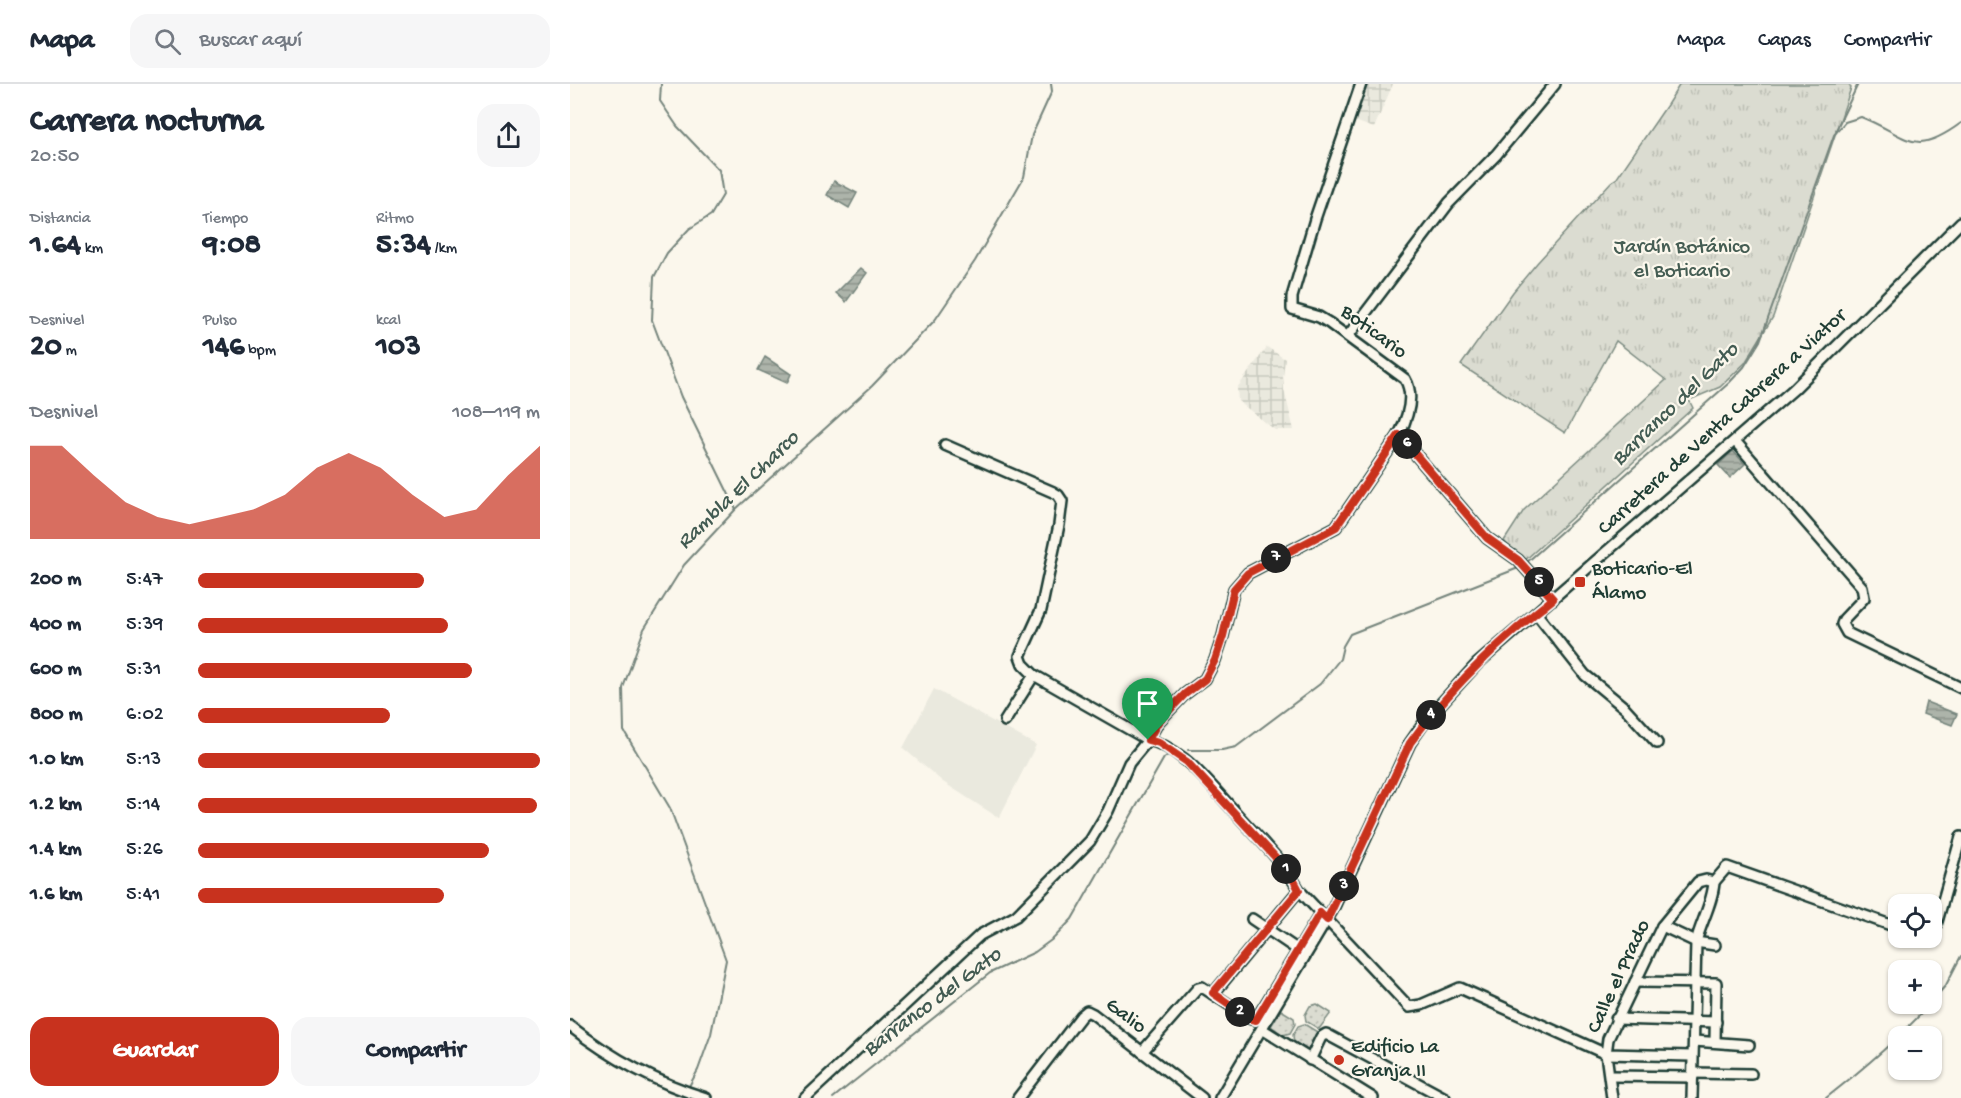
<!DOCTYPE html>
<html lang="es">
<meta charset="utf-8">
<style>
body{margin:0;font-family:"Gochi Hand",sans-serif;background:#f6f6f7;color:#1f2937;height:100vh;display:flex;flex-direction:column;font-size:22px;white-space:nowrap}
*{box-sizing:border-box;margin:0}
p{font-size:20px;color:#747a83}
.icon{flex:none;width:33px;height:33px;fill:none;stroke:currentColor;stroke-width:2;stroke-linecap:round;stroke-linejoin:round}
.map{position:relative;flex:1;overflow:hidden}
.details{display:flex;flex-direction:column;background:#fff;width:570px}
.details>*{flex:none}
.buttons{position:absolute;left:1318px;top:810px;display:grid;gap:12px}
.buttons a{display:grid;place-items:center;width:54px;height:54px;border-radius:12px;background:#fff;box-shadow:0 2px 4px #0004;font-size:30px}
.pin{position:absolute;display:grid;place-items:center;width:51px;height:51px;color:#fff;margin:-62px -26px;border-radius:50% 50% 50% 0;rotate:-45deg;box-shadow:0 0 6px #0007}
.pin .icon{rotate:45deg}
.km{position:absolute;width:30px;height:30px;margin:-15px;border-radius:50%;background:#222;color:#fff;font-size:16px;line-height:30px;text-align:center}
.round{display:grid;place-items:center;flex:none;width:63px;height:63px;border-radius:18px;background:#f6f6f7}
.summary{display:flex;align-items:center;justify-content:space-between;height:102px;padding:0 30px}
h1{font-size:33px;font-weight:700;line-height:45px}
.figures{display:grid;grid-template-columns:repeat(3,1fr);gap:9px;height:102px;padding:6px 30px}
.figures div{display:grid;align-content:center}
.figures b{font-size:30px;font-weight:700}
.figures small{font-size:16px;font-weight:400}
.figures p{font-size:16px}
.chart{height:168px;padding:12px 30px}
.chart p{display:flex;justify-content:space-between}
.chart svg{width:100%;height:108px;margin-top:6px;fill:#c8321e;opacity:.7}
.cta{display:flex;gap:12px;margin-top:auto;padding:12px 30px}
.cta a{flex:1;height:69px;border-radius:18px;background:#c8321e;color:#fff;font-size:24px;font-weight:700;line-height:69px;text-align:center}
.cta a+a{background:#f6f6f7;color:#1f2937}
ul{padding:0 30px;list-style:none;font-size:20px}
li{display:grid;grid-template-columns:96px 72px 1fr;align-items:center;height:45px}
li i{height:15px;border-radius:8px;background:#c8321e}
header{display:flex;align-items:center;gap:36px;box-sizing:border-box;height:84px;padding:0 30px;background:#fff;border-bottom:2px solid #e0e1e3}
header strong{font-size:28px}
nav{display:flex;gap:33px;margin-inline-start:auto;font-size:21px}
.search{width:420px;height:54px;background:#f6f6f7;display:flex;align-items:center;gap:15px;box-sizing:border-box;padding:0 21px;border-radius:18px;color:#747a83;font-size:22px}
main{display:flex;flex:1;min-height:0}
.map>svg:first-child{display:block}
</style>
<header>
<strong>Mapa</strong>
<div class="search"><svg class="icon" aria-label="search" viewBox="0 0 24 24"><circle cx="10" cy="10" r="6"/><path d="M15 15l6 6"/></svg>Buscar aquí</div>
<nav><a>Mapa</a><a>Capas</a><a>Compartir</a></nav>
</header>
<main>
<section class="details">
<div class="summary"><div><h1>Carrera nocturna</h1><p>20:50</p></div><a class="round"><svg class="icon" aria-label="share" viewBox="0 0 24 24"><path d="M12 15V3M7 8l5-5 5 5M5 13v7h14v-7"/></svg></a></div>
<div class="figures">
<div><p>Distancia</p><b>1.64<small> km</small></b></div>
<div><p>Tiempo</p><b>9:08</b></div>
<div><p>Ritmo</p><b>5:34<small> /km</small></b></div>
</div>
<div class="figures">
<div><p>Desnivel</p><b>20<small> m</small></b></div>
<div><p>Pulso</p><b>146<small> bpm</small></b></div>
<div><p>kcal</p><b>103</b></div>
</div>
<div class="chart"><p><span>Desnivel</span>108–119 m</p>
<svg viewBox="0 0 160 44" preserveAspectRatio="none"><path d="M0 44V6L10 6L20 18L30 29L40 35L50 38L60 35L70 32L80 26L90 15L100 9L110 15L120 26L130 35L140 32L150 18L160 6V44z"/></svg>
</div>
<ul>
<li><b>200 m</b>5:47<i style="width:66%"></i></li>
<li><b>400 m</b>5:39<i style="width:73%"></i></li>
<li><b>600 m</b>5:31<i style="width:80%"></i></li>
<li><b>800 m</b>6:02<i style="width:56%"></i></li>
<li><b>1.0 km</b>5:13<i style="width:100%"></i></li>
<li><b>1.2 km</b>5:14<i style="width:99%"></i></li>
<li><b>1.4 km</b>5:26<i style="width:85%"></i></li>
<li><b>1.6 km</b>5:41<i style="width:72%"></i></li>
</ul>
<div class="cta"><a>Guardar</a><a>Compartir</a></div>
</section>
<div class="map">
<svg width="1391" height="1014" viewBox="0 0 1391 1014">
<defs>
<pattern id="industrial-grid" width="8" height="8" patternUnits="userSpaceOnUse" patternTransform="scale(1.5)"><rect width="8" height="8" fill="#eae9de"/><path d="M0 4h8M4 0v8" fill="none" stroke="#c8c9bf"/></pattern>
<pattern id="grass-tufts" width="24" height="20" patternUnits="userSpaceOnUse" patternTransform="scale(1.5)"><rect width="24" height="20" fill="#dbdcd1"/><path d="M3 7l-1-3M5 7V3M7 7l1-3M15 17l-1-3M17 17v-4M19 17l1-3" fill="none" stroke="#bcbeb4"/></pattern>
<pattern id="garden-dots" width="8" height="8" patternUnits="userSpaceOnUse" patternTransform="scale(1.5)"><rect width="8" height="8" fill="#dbdcd1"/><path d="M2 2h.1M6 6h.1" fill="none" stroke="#bcbeb4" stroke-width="1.8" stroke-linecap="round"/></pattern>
<pattern id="water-rules" width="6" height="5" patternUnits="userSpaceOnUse" patternTransform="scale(1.5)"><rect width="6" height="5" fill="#adb4aa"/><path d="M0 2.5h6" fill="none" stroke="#8c948b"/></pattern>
</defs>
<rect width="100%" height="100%" fill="#fbf7ec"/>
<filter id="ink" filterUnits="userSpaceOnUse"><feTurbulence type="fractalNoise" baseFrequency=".0167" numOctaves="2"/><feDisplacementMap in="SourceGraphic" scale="12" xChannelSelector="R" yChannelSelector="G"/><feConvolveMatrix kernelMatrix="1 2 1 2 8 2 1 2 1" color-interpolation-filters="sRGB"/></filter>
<g filter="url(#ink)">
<path fill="#eae9de" d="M364,605L466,661L429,734L373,698L333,664Z"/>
<g fill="url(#industrial-grid)">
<path d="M795,0H823L804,44L782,36Z"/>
<path d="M697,263L715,275L713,292L714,306L724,346H705L668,317L667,304Z"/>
</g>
<path fill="url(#grass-tufts)" stroke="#7d8c82" stroke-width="1.5" d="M1110,0H1279L1281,4L1203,233L1175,279L1150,303L1122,315L1117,312L1123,324L953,478L934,457L954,426L1096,296L1046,257L995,349L891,281L943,208L967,179L1041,98L1047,94L1097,21Z"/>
<g fill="url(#garden-dots)" stroke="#7d8c82" stroke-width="1.5">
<path d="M747,920L761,929L749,945L736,937L735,931L740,922Z"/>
<path d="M711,926L724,934L725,940L720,949L713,951L701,942Z"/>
<path d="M734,940L749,949L738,967L724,959L723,951L728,942Z"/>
</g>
<g fill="url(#water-rules)" stroke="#74847b" stroke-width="1.5">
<path d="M264,97L287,109L279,124L257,111Z"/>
<path d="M291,184L297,189L276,218L266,209Z"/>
<path d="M195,273L221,290L217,299L188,286Z"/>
<path d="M1163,367L1175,380L1160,394L1148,381Z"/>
<path d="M1356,618L1387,630L1382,641L1353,630Z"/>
</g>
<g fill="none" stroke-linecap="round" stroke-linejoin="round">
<g stroke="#74847b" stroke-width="2">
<path d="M91,0L90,17L107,42L149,86L153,111L141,131L119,145L97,169L84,193L82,236L111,313L166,425"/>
<path d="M1266,46L1288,0"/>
<path d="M956,479L1159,299L1174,283L1190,257L1264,51L1275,38L1291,33C1339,52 1342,75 1391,39"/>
<path d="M618,666H652L666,663L750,600L770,575L773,562L780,550L951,483"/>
<path d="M1362,917L1376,901L1391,872"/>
<path d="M118,1004L128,986L141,950L156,876L100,724L54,647L53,604L74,545L114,481L166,425L302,302L365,236L405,177L454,93L462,51L482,7L481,0"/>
<path d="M263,1014L420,889L465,868L484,854L502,835L594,674L598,671"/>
<path d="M1256,1014C1293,985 1329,955 1360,920"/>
</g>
<g stroke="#1f3d34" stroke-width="14">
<g id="minor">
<path d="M791,0L745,135L722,213V225L749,233L759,239L835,295C845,312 837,335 829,351L917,454L948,476L983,515"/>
<path d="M778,252L879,119L926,71L985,0"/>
<path d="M1165,357L1292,503L1294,514L1274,535L1272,540L1277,549L1391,604"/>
<path d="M375,361L483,408L488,411L492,417L489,441L471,526L450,572L453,580L464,591"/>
<path d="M966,529L1015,591L1055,624L1087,659"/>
<path d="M435,637L464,591L578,656C592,659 603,666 614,675C633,690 649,711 665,728C687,753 713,777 729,806L839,923L851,921L890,904L1036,970L1122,972"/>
<path d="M682,835L728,866"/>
<path d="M1092,842L1126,858L1145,861"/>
<path d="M1362,849L1366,841L1391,753"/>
<path d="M1065,898L1146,899L1145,958"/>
<path d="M643,910L729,806"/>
<path d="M1046,935L1146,938"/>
<path d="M0,942C41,974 87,999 136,1014"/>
<path d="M692,945L803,1014"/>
<path d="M1124,957L1179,961"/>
<path d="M572,968L628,904L632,903L681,935L686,936L751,829"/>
<path d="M740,976L751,953L756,950L875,1014"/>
<path d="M1123,989L1181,990"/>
<path d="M1040,992L1123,993"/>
<path d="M235,1014L410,851L446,832L520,757L538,727L559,679L578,656L588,638L615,610L635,595L645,576L653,552L664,505L678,489L766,443L829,351"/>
<path d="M448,1014L511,932L517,927L523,930L632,1014"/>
<path d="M650,1014L762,827L840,659L856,636L907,580L1224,305L1391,138"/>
<path d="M1042,1014L1036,970L1038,955L1092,842L1128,798L1136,796L1144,798L1157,783L1329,844"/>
<path d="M1122,1014L1126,858C1131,838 1143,818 1144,798"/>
</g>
</g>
<use href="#minor" stroke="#fbf7ec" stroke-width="9"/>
</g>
</g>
<g fill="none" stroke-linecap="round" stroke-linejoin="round" filter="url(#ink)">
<g stroke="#fff" stroke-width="12">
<path id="route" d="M829,351L917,454L948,476L983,515C929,557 880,604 840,659L757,836L750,829L686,936L681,935L643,909L729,806L720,789L617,678L589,659L578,656L588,638L615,610L635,595L645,576L653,552L664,505L678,489L766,443Z"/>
</g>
<use href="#route" stroke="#c8321e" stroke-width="8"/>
</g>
<g fill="#c8321e" stroke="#fbf7ec" stroke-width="2">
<rect x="1004" y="492" width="12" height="12" rx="3"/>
<circle cx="769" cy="976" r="6"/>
</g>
<g text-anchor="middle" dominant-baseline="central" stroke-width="4.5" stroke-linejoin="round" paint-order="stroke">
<g font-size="21" fill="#455d53" stroke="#fbf7ec">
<text x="1112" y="164">Jardín Botánico<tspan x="1112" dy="24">el Boticario</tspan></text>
</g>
<g font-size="21" fill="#1f3d34" stroke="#fbf7ec">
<text transform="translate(803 249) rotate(36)">Boticario</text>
<text transform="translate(1153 339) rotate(-42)">Carretera de Venta Cabrera a Viator</text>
<text transform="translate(1050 893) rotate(-65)">Calle el Prado</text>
<text transform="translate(555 933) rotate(37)">Galio</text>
</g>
<g font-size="21" fill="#1f3d34" stroke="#fbf7ec" text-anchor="start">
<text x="1022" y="486">Boticario-El<tspan x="1022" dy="24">Álamo</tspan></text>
<text x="781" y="964">Edificio La<tspan x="781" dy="24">Granja II</tspan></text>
</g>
<g font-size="22" font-style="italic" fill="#425b52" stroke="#fbf7ec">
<text transform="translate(1106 321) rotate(-44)">Barranco del Gato</text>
<text transform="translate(169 407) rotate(-44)">Rambla El Charco</text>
<text transform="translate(363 919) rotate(-37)">Barranco del Gato</text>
</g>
</g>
</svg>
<div class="buttons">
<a><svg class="icon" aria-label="locate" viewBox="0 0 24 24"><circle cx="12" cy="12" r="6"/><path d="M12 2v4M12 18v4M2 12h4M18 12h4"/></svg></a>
<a>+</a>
<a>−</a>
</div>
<div class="pin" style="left:578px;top:656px;background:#1e9e55"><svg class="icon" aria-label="arrive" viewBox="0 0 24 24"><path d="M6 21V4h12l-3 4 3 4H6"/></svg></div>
<b class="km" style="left:716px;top:785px">1</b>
<b class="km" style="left:670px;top:928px">2</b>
<b class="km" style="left:774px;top:802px">3</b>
<b class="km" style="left:861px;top:631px">4</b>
<b class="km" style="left:969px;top:498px">5</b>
<b class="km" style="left:837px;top:360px">6</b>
<b class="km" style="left:706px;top:474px">7</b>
</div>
</main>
